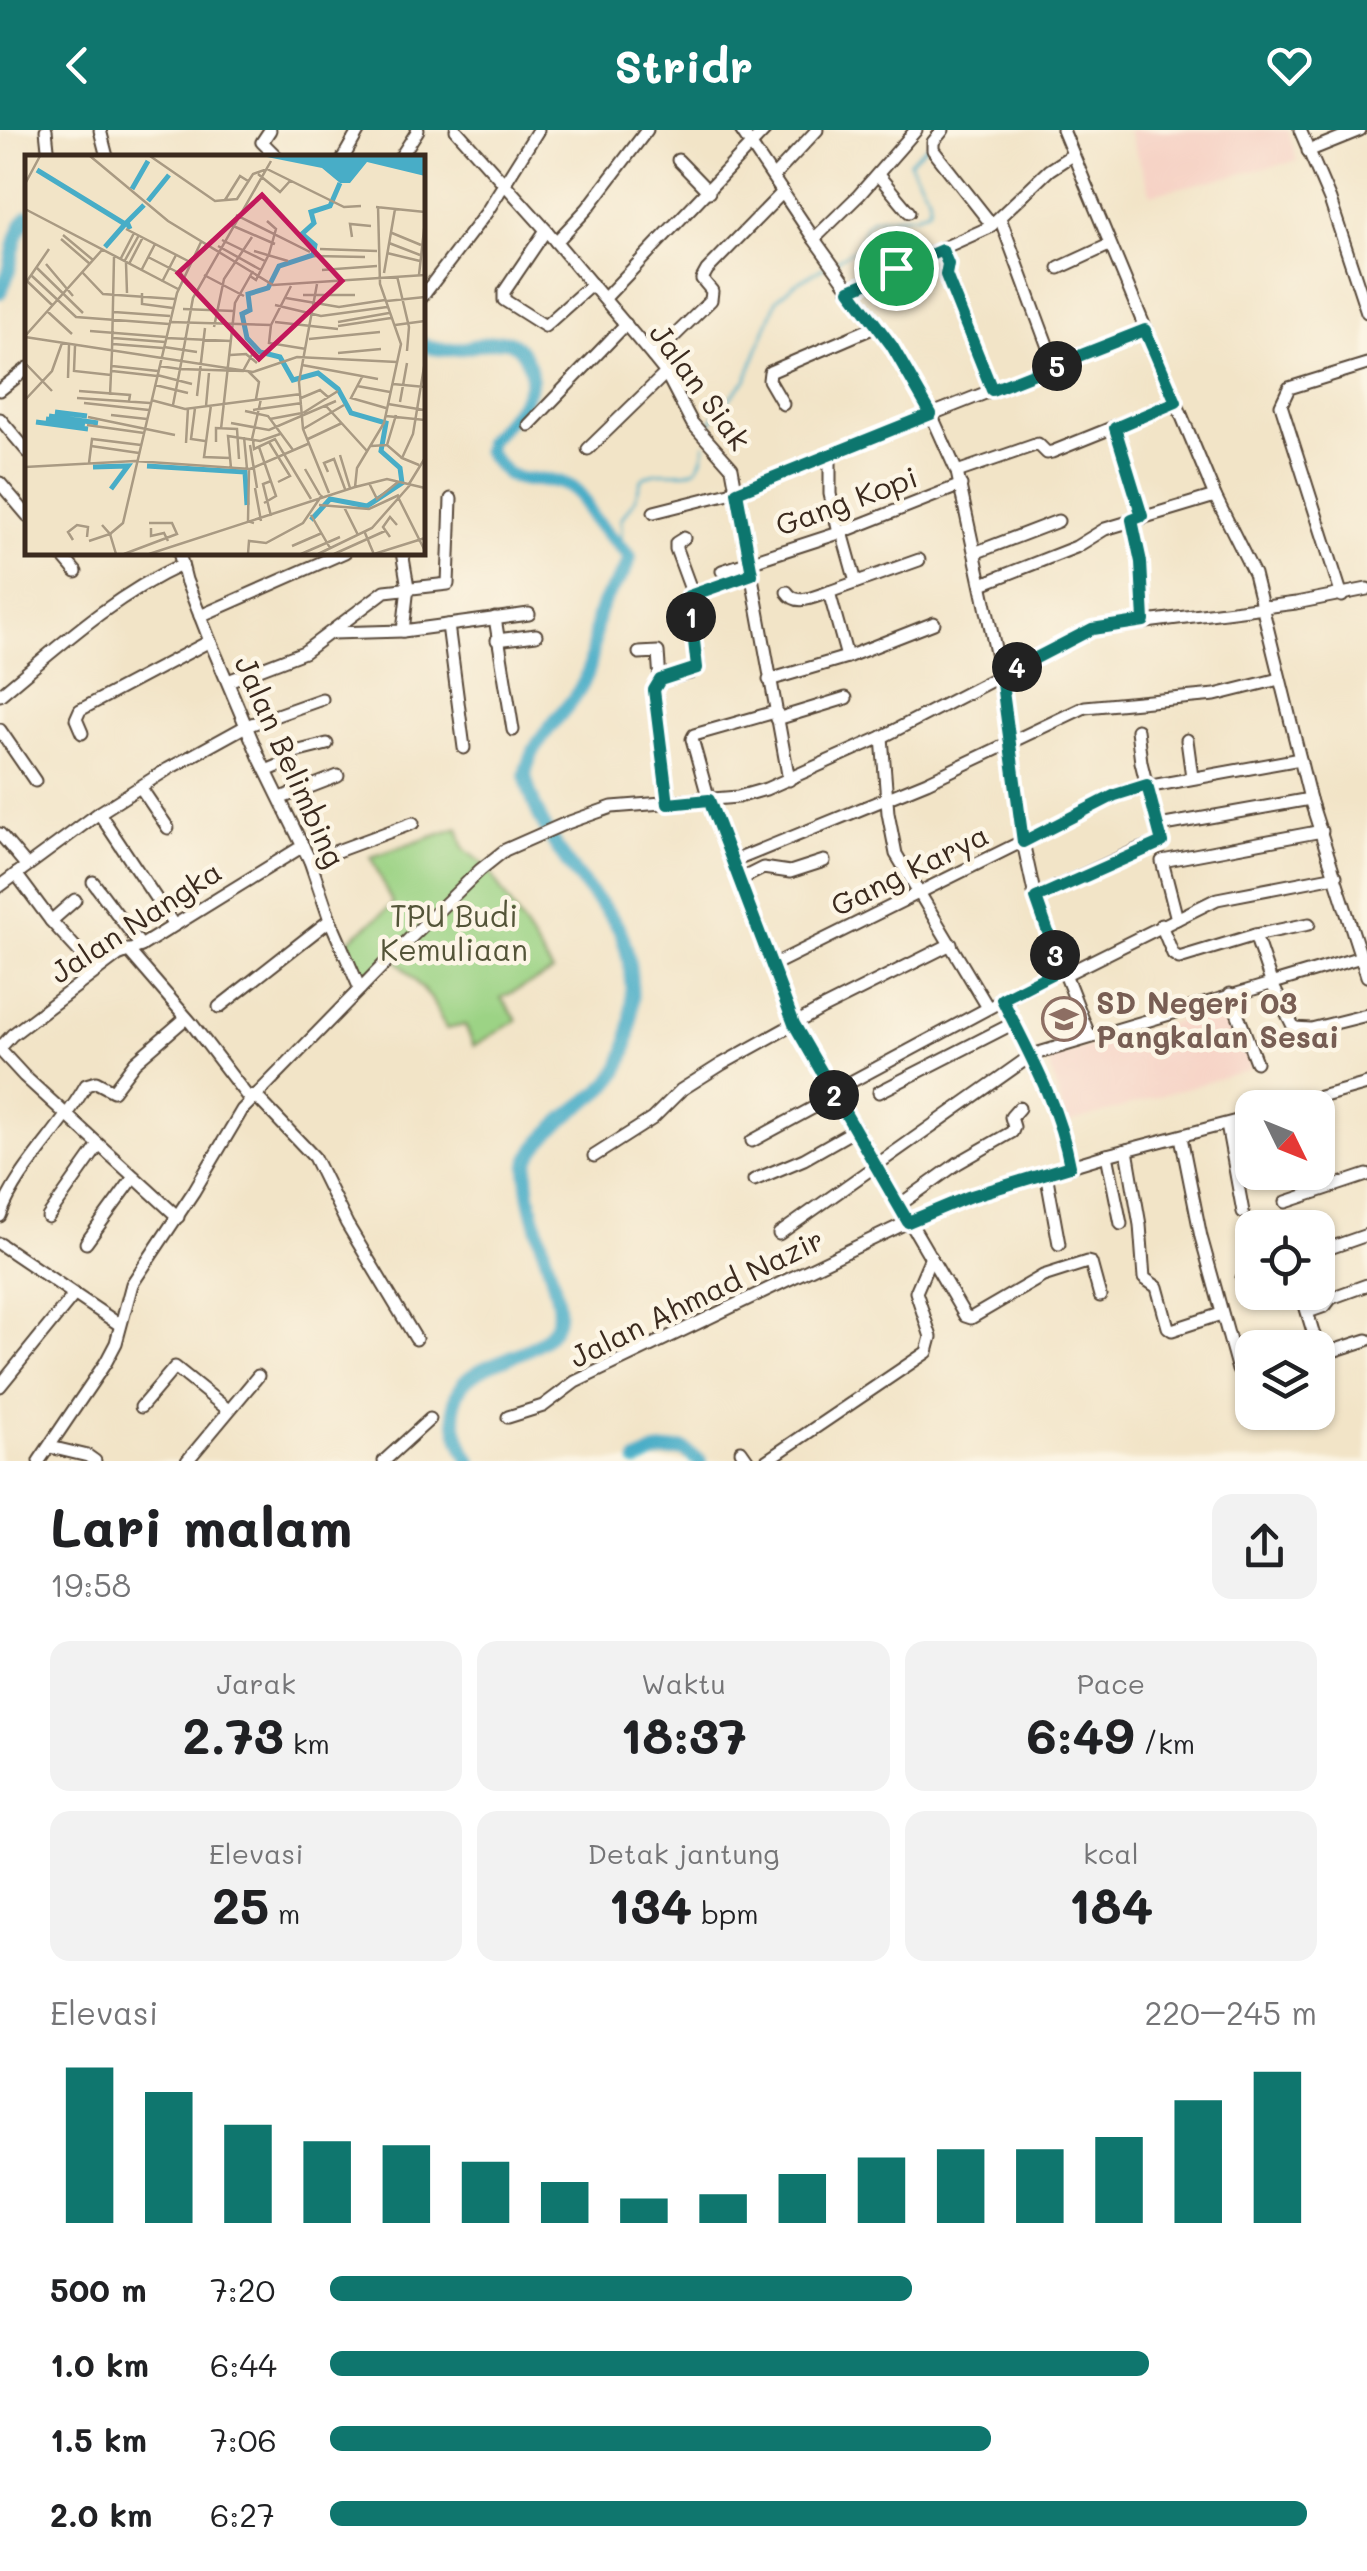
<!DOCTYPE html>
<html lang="id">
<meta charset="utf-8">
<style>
body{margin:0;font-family:Mali,sans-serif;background:#f2f2f2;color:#202124;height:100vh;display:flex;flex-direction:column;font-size:38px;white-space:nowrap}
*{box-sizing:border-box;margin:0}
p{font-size:32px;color:#757577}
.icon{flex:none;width:55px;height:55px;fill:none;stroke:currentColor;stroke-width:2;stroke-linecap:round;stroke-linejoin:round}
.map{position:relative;height:1331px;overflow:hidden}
.details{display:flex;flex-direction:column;background:#fff;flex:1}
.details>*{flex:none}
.needle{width:65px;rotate:133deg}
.fabs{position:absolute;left:1235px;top:960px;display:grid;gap:20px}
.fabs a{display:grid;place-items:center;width:100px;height:100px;border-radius:20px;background:#fff;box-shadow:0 2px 8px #0004;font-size:50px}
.pin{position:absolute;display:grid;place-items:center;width:85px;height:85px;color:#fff;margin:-42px;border:5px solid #fff;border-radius:50%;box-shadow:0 2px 10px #0007}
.km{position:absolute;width:50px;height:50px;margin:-25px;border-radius:50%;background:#222;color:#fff;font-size:28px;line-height:50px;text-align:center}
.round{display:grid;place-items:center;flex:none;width:105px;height:105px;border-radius:20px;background:#f2f2f2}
.head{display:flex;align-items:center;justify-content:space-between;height:170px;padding:0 50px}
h1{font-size:55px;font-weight:700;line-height:75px}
.figures{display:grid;grid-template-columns:repeat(3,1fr);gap:15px;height:170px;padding:10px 50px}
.figures div{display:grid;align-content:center;border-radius:20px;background:#f2f2f2;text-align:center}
.figures b{font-size:50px;font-weight:700}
.figures small{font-size:28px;font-weight:400}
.figures p{font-size:28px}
.chart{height:280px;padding:20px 50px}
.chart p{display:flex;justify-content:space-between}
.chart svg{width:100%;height:180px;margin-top:10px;stroke:#0f766e;stroke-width:6}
ul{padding:0 50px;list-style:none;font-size:32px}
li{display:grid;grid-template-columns:160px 120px 1fr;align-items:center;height:75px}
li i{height:25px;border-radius:12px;background:#0f766e}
header{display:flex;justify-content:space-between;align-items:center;height:130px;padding:0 50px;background:#0f766e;color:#fff;font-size:45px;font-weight:700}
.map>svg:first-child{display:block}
</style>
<header><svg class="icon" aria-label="back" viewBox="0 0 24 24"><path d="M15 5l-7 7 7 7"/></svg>Stridr<svg class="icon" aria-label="heart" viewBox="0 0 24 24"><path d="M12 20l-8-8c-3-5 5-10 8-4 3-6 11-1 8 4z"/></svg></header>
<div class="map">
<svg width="1367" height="1331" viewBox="0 0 1367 1331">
<rect width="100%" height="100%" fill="#fcf5e5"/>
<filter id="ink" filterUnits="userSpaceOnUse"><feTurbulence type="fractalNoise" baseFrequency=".01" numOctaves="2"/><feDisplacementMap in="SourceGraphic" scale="20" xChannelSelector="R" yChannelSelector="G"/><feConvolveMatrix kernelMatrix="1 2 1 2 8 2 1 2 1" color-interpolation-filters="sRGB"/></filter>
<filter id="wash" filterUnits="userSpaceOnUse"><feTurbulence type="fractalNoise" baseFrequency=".0048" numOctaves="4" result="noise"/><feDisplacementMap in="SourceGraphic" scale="40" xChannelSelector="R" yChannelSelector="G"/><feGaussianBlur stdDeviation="2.25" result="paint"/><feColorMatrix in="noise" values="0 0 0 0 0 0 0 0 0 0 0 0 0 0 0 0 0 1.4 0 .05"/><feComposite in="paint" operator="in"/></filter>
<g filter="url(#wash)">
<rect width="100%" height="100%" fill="#f2e4c7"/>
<g fill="#f6d2c5">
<path d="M1128,0H1288L1297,31L1151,64Z"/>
<path d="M1232,875L1251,939L1066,994L1048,929Z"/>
</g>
<path fill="#9cd385" stroke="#6c7e52" stroke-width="2.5" d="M458,698L464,719L486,736L553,842L501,868L517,890L474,916L465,895L446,899L431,869L393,826L363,855L344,814L393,775L371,727Z"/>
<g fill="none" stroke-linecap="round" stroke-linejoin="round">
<g stroke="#48adc7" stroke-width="2.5">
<path d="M833,132L855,119L866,96L873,89L916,85L929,79L930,69L909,32L928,15"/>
<path d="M707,301L715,285L746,250L777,169L796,153L826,136"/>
<path d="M622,417L621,389L635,369L641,350C664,329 701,364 705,314"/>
</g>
<g stroke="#48adc7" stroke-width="14">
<path d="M0,162C16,136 9,109 28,86"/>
<path d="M422,214C452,229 478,210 508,211C519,216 524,223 529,235C540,264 506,290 489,311L487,320C518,369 535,339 569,356C582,362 585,375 592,387C603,402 619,413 630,428C624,449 605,462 599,482C593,503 595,525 587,545C571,583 533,603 525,645C535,688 558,723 586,757C597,771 611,783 619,799C631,822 633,862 631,888C624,968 594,955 547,1005C541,1012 532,1020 529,1029C517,1069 568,1165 557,1192C538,1238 445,1224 455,1288C457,1303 462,1318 470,1331"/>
<path d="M637,1331L656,1322L683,1319L700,1331"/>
</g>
</g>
</g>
<g filter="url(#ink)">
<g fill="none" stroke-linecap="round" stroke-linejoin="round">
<g stroke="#564637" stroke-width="15">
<g id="minor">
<path d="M46,0L49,28"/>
<path d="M100,0L107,27"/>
<path d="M270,0L262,12L278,28"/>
<path d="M456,0L546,100L653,227L666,243L692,293L732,338L789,650"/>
<path d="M741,0L814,109L898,226L931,284L957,342L1001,546L1023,712L1035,767L1089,905"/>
<path d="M943,0L933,12V20L992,95"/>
<path d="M1063,0L1215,366L1254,444L1310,669L1367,846"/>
<path d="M1300,0L1330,70L1367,182"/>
<path d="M1308,21L1360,0"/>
<path d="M343,28L359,0"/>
<path d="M400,28L418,0"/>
<path d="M678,30L709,62"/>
<path d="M878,45L909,82"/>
<path d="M774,46L817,0"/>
<path d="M1000,88L1055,236"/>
<path d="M546,100L504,162V170L545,196L592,154"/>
<path d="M814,109L859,65L916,0"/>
<path d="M556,112L587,79L647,0"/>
<path d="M942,120L947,134L946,145L992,261"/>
<path d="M1059,138L1109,115"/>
<path d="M849,160L988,98L1049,40L1072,25"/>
<path d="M422,167L486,83L538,0"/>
<path d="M605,168L765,0"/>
<path d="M653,227L711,170L712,161L702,149L707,140L783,62"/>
<path d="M0,260L28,238"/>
<path d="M783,274L769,250L770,242L877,196"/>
<path d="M0,289L28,322"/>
<path d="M529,295L626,194"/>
<path d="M1115,298L1142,386"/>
<path d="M588,319L666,243"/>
<path d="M830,325V364L839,403"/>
<path d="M957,342L1038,314L1047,323L1052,322L1176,272"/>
<path d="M0,353L28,386"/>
<path d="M654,382L737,361L1145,200"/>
<path d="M1132,390L1141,432L1144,491"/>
<path d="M842,402L856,452"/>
<path d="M59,422L76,442"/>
<path d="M179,422L186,450L210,511L260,629L310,731L330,790L360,859"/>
<path d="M402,422L408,457L403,501"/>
<path d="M977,422L1058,391"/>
<path d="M722,441L842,402L961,355"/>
<path d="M982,454L1076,417L1105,399L1215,366"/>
<path d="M787,462C797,477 815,466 829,462L847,527"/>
<path d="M829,462L919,430"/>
<path d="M693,465L752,444"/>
<path d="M1342,466L1281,275L1289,258L1367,234"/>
<path d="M200,486L345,422"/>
<path d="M495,488L513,600"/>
<path d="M448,495L464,618"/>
<path d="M332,503L403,501L529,484"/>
<path d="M497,510L536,505"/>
<path d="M639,523L658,522L660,550"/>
<path d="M769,550L847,527L934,493"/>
<path d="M228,551L304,522L385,461L448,454L451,369"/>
<path d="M0,565C58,517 113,466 181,435"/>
<path d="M775,582L694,605L692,609L709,670L794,894L965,1186L971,1188L1043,1146L1087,1132L1091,1133L1100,1166"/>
<path d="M777,589L846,568"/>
<path d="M0,600L35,651"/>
<path d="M82,603L76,589L80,580L210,511"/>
<path d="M882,607L888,683L896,724L987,876"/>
<path d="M1187,610L1192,647"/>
<path d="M266,641L285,633L295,622L327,614"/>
<path d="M141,658L168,698"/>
<path d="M281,668L338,646"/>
<path d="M669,674L654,560L660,550L690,543L698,534L688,470L693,465L676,419V413L684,408"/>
<path d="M99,683L173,794"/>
<path d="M1159,696L1310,669"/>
<path d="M0,704L26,735"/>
<path d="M310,731L413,693"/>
<path d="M734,731L927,652L1085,577L1215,565L1279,549"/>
<path d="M16,744L51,791L97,841"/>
<path d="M741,749L763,738L790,742L824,731"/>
<path d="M93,752L141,816"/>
<path d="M0,756L99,683L168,639L246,596L322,569"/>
<path d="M1035,767L1137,720L1161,713L1141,632L1137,600"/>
<path d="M1177,789L1162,731L1322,701"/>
<path d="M51,791L75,770"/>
<path d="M1161,795L1173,824L1179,828L1255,805L1309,794"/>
<path d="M1255,805L1271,852L1294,898L1311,899L1367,885"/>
<path d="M128,820L192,894L250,970"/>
<path d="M771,836L1124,661L1300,629"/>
<path d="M1064,845L1217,769L1336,746"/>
<path d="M1230,864L1256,932"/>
<path d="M1002,869C1029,923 1059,975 1070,1036"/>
<path d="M219,877L330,790"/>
<path d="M0,918L12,905L118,825L141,816L303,716"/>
<path d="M0,920L24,946L178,1087"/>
<path d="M832,962L1061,839"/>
<path d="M879,962L1014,893"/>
<path d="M255,965L314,1027L347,1094L416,1209"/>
<path d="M1281,978L1367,954"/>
<path d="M1227,995L1243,1082"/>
<path d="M1181,1007L1201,1107L1238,1240"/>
<path d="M752,1011L835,966"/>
<path d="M1127,1020L1140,1095L1144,1148L1157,1157L1168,1197L1172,1200L1221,1184"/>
<path d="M1107,1025L1121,1094"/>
<path d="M594,1026L652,989L681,960L722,934L823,878L951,814"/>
<path d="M1266,1042V1044"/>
<path d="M1046,1043L1059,1114"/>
<path d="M754,1050L804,1029L855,1000"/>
<path d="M1286,1072L1367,1045"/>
<path d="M898,1076L958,1033L1012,1002L1014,997L1011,987L1019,978"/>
<path d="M0,1086C18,1037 61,1001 86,955L96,952L113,961L135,932L186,888"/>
<path d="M48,1087L99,1015"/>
<path d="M779,1104L1032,925L1361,827"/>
<path d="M86,1113L134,1047"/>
<path d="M0,1114L120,1195"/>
<path d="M1318,1122L1367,1105"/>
<path d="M1242,1148L1252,1144"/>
<path d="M1301,1162L1327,1248"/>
<path d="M1308,1182L1325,1176L1331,1168L1367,1155"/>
<path d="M1320,1225L1367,1210"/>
<path d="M0,1256L73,1166"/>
<path d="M141,1277L175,1237L227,1279"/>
<path d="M508,1287L543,1276L575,1252L908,1092L968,1067L1107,1025L1252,987"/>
<path d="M50,1317L88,1326L95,1331"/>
<path d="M741,1321L748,1331"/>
<path d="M39,1331L106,1232L116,1213L132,1154L194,1061L242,980L398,820L480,740L505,720L564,694L612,677L738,667L766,659L882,607L1091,499L1296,473L1367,459"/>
<path d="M187,1331L258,1246"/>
<path d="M384,1331L430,1289"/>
<path d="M766,1331L927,1222L931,1207L916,1162L931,1127"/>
</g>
</g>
<use href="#minor" stroke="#fff" stroke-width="11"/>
</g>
</g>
<g fill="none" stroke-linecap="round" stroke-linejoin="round" filter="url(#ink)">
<g stroke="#fff" stroke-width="20">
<path id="route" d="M942,120L948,134L946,145L992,260L1145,200L1176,272L1115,298L1142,386L1132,390L1141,432L1144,491L1092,499L1001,546L1023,712L1115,665L1147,655L1162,712L1036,768L1061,839L1002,869C1029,923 1059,976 1070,1036L968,1067L908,1092L794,894L709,670L668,674L654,560L660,550L697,538L689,466L752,444L737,362L931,284L892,216L850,160Z"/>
</g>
<use href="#route" stroke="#0f766e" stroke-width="12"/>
</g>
<defs>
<g id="school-ring" transform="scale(2.25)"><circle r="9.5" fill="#fcf5e5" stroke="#8d6e63" stroke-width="1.5"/><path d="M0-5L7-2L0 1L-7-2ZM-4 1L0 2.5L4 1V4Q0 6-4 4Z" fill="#8d6e63"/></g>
</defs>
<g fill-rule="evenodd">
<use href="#school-ring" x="1064" y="889"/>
</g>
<g text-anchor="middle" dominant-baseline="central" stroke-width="9" stroke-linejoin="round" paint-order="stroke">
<g font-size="30" fill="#3b2a1e" stroke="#fcf5e5">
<text transform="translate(701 256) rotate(54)">Jalan Siak</text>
<text transform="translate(846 370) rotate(-20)">Gang Kopi</text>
<text transform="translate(291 631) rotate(66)">Jalan Belimbing</text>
<text transform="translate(909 739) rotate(-26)">Gang Karya</text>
<text transform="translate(135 791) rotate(-33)">Jalan Nangka</text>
<text transform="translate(696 1167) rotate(-26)">Jalan Ahmad Nazir</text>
</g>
<g font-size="30" fill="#535438" stroke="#fcf5e5">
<text x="454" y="785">TPU Budi<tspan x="454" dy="34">Kemuliaan</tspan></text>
</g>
<g font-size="30" font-weight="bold" fill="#785e54" stroke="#fcf5e5" text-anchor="start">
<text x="1096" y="872">SD Negeri 03<tspan x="1096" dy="34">Pangkalan Sesai</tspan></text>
</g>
</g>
<g transform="translate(25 25)">
<rect width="400" height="400" fill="#f2e4c7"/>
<path d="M237,1H400V21L342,7L325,28H315L297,13Z" fill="#48adc7"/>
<path fill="none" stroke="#48adc7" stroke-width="5" d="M12,15L100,69M107,34L123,6M123,46L144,20M105,74L102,67L119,50M80,92L101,68M30,257L62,261M24,261L73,268M21,264L60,269M11,267L63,274M122,311L220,317L222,350M68,312L103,311L86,334M286,365L305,344L342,351L377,328L375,313L356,296L361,268L326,258L313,234L293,218L268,225L255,202L235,197L222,183L217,159L225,155L223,139L243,133L254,111L288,100L290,90L277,79L289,68L286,57L305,51L315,28"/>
<path fill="none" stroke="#a99a83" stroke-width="2.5" d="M65,1L143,66L248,130L400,120M125,1L190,46L212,44L228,19L242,14L319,52L336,51M233,19L255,37L265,26M0,29L15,1M200,45L215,21L223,26M353,51L355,129L376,189L359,268L332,313L330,332L362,324L400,333M351,52L400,57M0,54L153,134M211,60L285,97M206,70L250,89M101,74L165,107M367,78L396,90M38,80L68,105M327,82L325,69L346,71M36,84L65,109M197,85L240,106M364,88L395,100M193,91L236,115M295,94L352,96M229,96L263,106M362,98L395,106M289,101L340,102M123,102L158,120M95,105L109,78M99,107L114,80M101,108L102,138M21,109L48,141M104,109L118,82M12,113L58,158M297,115L352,111M116,116L130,89M57,117L78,139L150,144M359,118L370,54M179,120L219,141M394,120L400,66M7,121L51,162L144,169M225,121L231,125L244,99L251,74L242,66M372,121L384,172L382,196M2,126L27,150M137,127L151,100M0,129L24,94M292,129L274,227L278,274L304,338M117,138V149L148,153M278,140H330M261,143L314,152L360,145M362,146L400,142M250,150L296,161L362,152M158,154L209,156M22,156L47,179M89,157L145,161M144,167L246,170L266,131M250,167L313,174M313,167L364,158M246,170L244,188L281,194M370,170L400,166M313,171L366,163M189,172L199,124L227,82M65,176L141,182M1,180L77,95M0,182L228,217L272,202L372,207M88,183L140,187M141,183L206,186M284,184L355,177M88,189L138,193M50,191L49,216L86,220M139,192L172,197M87,195L89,102M229,196L218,216L155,214L168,143L246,6M313,198L356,194M205,200L221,199L232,208M0,208L27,236M277,210L353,224M87,211L133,216M134,211L155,214L148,250M87,216L132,221M223,216L234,227L231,244M132,220L167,229M337,222L326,243L361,253M43,223L44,190M368,229L400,232M130,230L163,238M332,231L365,237M54,236L105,240L104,246M85,240L87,196M172,241L180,173M52,243L125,248M276,243L295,235L303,242M0,245L27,216L37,188M126,245L160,254L276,239M375,247L382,208M59,248L124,255M363,249L399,255M186,250L179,302L205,303M181,251L184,218M301,251L342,296M170,253L166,284L180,286M228,255L277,248M220,256L243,261L268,295M278,258L313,236M86,260L122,264M361,261L400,265M63,262L150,280M245,264L277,258M206,268L244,275L311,246M62,270L119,278M196,274L210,148L228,116M278,274L319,250M219,282L222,314M227,284L236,244M283,284L317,268M228,285L229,294L250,284L286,344M191,287V273L212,274L214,304M244,287L265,321L253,327M161,288L163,253M225,290L232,333M362,290L371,260M66,291L114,298M346,291L362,290L377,303M234,292L251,341L239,348M315,300L325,333M64,308L67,284L116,290M394,310L377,303L388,279L400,206M0,312L110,306L225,314L285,288M206,313L203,281L235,286L255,279M224,314L223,366L229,368M280,314L295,340M303,317L299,308L309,304L320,334M246,326L238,329L246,361M344,328L352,344L373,327M384,329L400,303M230,333L236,366M373,342L400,396M294,350L344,354L374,340M319,352L333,380M286,360L305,393M126,373V381L139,378L143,386M340,376V378L343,385L345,390L348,397V399H349L400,383M365,382L358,372L365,362L372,370M48,385L43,377L52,370L63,372L62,382M64,386L85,379L77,370M267,391L297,378M91,399L85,379L98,368L152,138L176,87M99,399L152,379L147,368H124M124,399L330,332M223,399L224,386L241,388L278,368L297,340M276,399L315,382M293,399L347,373L385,330M309,399L360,376"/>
<path fill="#c2185b" fill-opacity="0.15" stroke="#c2185b" stroke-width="5" d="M237,40L317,126L234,204L153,118Z"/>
<rect width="400" height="400" fill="none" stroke="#3b2a1e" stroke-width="5"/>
</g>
</svg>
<div class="fabs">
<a><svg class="needle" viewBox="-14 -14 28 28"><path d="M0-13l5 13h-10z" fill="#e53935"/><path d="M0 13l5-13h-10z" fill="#757577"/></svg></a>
<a><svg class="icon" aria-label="locate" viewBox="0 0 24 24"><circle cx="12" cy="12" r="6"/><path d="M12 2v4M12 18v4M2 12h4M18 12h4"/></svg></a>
<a><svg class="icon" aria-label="layers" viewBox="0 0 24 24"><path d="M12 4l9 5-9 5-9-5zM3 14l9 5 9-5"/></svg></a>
</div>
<div class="pin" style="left:896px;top:138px;background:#1e9e55"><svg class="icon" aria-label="arrive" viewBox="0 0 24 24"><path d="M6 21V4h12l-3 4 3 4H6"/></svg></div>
<b class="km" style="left:691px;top:487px">1</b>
<b class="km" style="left:834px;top:965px">2</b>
<b class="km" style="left:1055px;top:825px">3</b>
<b class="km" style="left:1017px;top:537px">4</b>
<b class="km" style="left:1057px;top:236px">5</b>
</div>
<section class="details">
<div class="head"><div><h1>Lari malam</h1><p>19:58</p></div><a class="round"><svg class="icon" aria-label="share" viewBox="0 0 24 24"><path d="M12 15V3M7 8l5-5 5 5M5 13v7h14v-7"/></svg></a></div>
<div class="figures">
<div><p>Jarak</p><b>2.73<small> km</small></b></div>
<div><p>Waktu</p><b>18:37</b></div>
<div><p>Pace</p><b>6:49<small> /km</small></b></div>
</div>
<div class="figures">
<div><p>Elevasi</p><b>25<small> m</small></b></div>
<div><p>Detak jantung</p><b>134<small> bpm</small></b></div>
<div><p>kcal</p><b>184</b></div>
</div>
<div class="chart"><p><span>Elevasi</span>220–245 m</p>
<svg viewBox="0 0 160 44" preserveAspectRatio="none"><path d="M5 44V6M15 44V12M25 44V20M35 44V24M45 44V25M55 44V29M65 44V34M75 44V38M85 44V37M95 44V32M105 44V28M115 44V26M125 44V26M135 44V23M145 44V14M155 44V7"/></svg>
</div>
<ul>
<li><b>500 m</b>7:20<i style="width:59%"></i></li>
<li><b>1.0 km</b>6:44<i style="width:83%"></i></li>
<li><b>1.5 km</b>7:06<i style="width:67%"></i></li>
<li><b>2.0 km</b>6:27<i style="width:99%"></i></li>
</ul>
</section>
